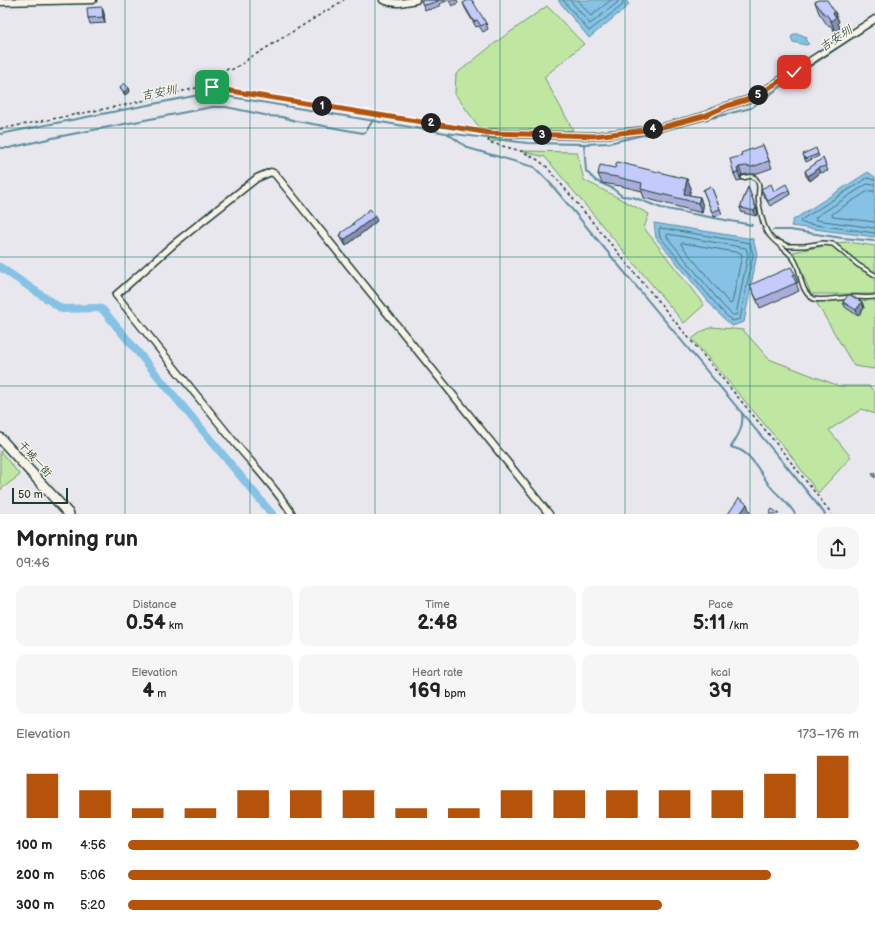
<!DOCTYPE html>
<meta charset="utf-8">
<style>
body{margin:0;font-family:"Balsamiq Sans","LXGW WenKai TC",sans-serif;background:#f6f6f6;color:#222;height:100vh;display:flex;flex-direction:column;font-size:15px;white-space:nowrap}
*{box-sizing:border-box;margin:0}
p{font-size:13px;color:#767676}
.icon{flex:none;width:22px;height:22px;fill:none;stroke:currentColor;stroke-width:2;stroke-linecap:round;stroke-linejoin:round}
.map{position:relative;height:514px;overflow:hidden}
.sheet{display:flex;flex-direction:column;background:#fff;flex:1}
.sheet>*{flex:none}
.scale{position:absolute;left:12px;bottom:10px;width:56px;box-sizing:border-box;padding-left:4px;border:2px solid #1f3d34;border-top:0;font-size:11px;line-height:14px;white-space:nowrap;color:#1f3d34;-webkit-text-stroke:3px #f7f3e8;paint-order:stroke}
.pin{position:absolute;display:grid;place-items:center;width:34px;height:34px;color:#fff;margin:-17px;border-radius:8px;box-shadow:0 2px 6px #0006}
.km{position:absolute;width:20px;height:20px;margin:-10px;border-radius:50%;background:#222;color:#fff;font-size:11px;line-height:20px;text-align:center}
.round{display:grid;place-items:center;flex:none;width:42px;height:42px;border-radius:12px;background:#f6f6f6}
.summary{display:flex;align-items:center;justify-content:space-between;height:68px;padding:0 16px}
h1{font-size:22px;font-weight:800;line-height:30px}
.figures{display:grid;grid-template-columns:repeat(3,1fr);gap:6px;height:68px;padding:4px 16px}
.figures div{display:grid;align-content:center;border-radius:10px;background:#f6f6f6;text-align:center}
.figures b{font-size:20px;font-weight:800}
.figures small{font-size:11px;font-weight:400}
.figures p{font-size:11px}
.chart{height:112px;padding:8px 16px}
.chart p{display:flex;justify-content:space-between}
.chart svg{width:100%;height:72px;margin-top:4px;stroke:#b45309;stroke-width:6}
ul{padding:0 16px;list-style:none;font-size:13px}
li{display:grid;grid-template-columns:64px 48px 1fr;align-items:center;height:30px}
li i{height:10px;border-radius:5px;background:#b45309}
.map>svg:first-child{display:block}
</style>
<div class="map">
<svg width="875" height="514" viewBox="0 0 875 514">
<rect width="100%" height="100%" fill="#e8e7ee"/>
<filter id="ink" filterUnits="userSpaceOnUse"><feTurbulence type="fractalNoise" baseFrequency=".025" numOctaves="2"/><feDisplacementMap in="SourceGraphic" scale="8" xChannelSelector="R" yChannelSelector="G"/><feConvolveMatrix kernelMatrix="1 2 1 2 8 2 1 2 1" color-interpolation-filters="sRGB"/></filter>
<g filter="url(#ink)">
<g fill="#bfe7a2" stroke="#6f926b">
<path d="M547,6L584,44L544,77L573,130L490,142L455,94L456,74L499,40Z"/>
<path d="M521,151L577,152L584,180L649,214L644,228L704,305L684,323L545,157Z"/>
<path d="M847,242L875,246V294H811L793,252L823,246L835,243Z"/>
<path d="M849,299H875V369L854,366L816,302Z"/>
<path d="M712,327L743,330L769,359L839,386H869L875,392V414L862,409L829,430L851,457L818,493L789,453L692,339L701,332Z"/>
<path d="M0,451L20,475L0,490Z"/>
</g>
<g fill="#86c2e5" stroke="#5d8d9e">
<path d="M558,0H626L629,5L589,38Z"/>
<path d="M794,34H799L807,37L806,41L809,44L806,45L793,42L791,37Z"/>
<path d="M868,172L875,177V237L791,226L793,220Z"/>
<path d="M654,223L753,239L757,254L744,322L732,326L718,313L656,238Z"/>
</g>
<g fill="none" stroke-linecap="round" stroke-linejoin="round">
<g stroke="#48727b" stroke-width="1">
<path d="M563,0L588,30L589,31L623,5V0"/>
<path d="M570,0L590,24L617,3L618,0"/>
<path d="M578,0L591,16L611,0"/>
<path d="M875,180L867,178L801,220L800,221L802,223L875,233"/>
<path d="M875,185L867,184L816,217L815,218L816,220L875,228"/>
<path d="M875,191H868L833,213L832,215L833,217L875,222"/>
<path d="M660,228L750,243L753,255L740,319L732,321L721,310L660,237L659,230Z"/>
<path d="M668,234L746,248L748,255L736,315H733L724,307L667,237V236Z"/>
<path d="M683,243L741,253L742,255L732,303L730,304L729,303L682,246L681,244Z"/>
</g>
<g stroke="#5d8d9e" stroke-width="2">
<path d="M675,127L751,108L803,71L875,23"/>
<path d="M0,134L204,94L219,95L446,133L527,143L584,144L609,143L656,132"/>
<path d="M448,134L468,148L534,167L550,183L792,473L825,514"/>
<path d="M584,144L586,171L596,181L612,188L622,196L633,197L661,208L752,225"/>
<path d="M0,147L1,148H9L57,137L212,107H226L269,116L282,117L296,121L363,133L367,130L373,120"/>
<path d="M773,230H790L842,238L875,241"/>
<path d="M742,413C744,427 738,436 731,447C734,448 738,449 740,450C753,456 762,476 770,486C778,496 789,503 795,514"/>
</g>
<path stroke="#86c2e5" stroke-width="8" d="M0,267L62,309L99,308L103,310L272,514"/>
<g stroke="#1f3d34" stroke-width="6">
<g id="lane">
<path d="M743,178C747,177 752,175 755,178C763,186 756,195 759,204C761,214 763,228 770,236C778,246 792,252 797,265C801,276 801,293 814,299C821,301 844,297 854,297C861,297 868,298 875,297"/>
<path d="M777,241L788,246H804L823,243L833,244L858,265L875,275"/>
</g>
</g>
<g stroke="#1f3d34" stroke-width="9">
<g id="street">
<path d="M383,0C395,5 403,3 416,0"/>
<path d="M0,2L93,0"/>
<path d="M490,133L593,136L655,129L704,116L727,106L753,98L875,19"/>
<path d="M292,514C276,488 254,466 235,443C195,393 155,344 116,295L175,243L257,178L271,172L275,174L549,514"/>
</g>
</g>
<g stroke="#1f3d34" stroke-width="12">
<path id="secondary" d="M0,438L69,514"/>
</g>
<g stroke="#1f3d34" stroke-width="1.5" stroke-dasharray="3 3" stroke-linecap="butt">
<path d="M212,87L214,77C220,76 222,72 228,69L231,70L247,61L248,58L258,53L344,0"/>
<path d="M0,129L125,105L196,88L212,87L231,91L484,132"/>
<path d="M489,139L488,142L521,151L535,158L546,166L771,437L832,514"/>
</g>
<use href="#lane" stroke="#f7f3e8" stroke-width="3"/>
<use href="#street" stroke="#f7f3e8" stroke-width="6"/>
<use href="#secondary" stroke="#f7f3e8" stroke-width="9"/>
</g>
<g fill="#a9aed9" stroke="#1f3d34">
<path d="M421,0H449L439,4L440,6L428,10V9L425,10Z"/>
<path d="M449,0H457L458,3L452,6Z"/>
<path d="M815,2L835,12L839,22L838,23L840,28L835,32L830,25L828,26L819,13Z"/>
<path d="M463,3L486,23L488,29L483,32L479,26L476,27L465,8Z"/>
<path d="M104,13L105,23L90,24L88,18Z"/>
<path d="M120,87L129,88L130,91L125,95L121,90Z"/>
<path d="M763,145L772,168L755,174H749L742,175L740,177L741,180L737,181L734,174L742,156Z"/>
<path d="M803,154H818L819,156L806,162Z"/>
<path d="M823,158L828,171L820,173L810,181L806,176L805,171Z"/>
<path d="M598,174L687,179L691,188L689,195L700,197L703,207L702,213L644,198L642,191L621,186L602,183Z"/>
<path d="M711,186L722,214L714,217L703,190Z"/>
<path d="M748,187L758,213L756,216L744,213V212L742,213L740,208Z"/>
<path d="M761,189L774,191L789,190L790,195L770,206L763,194Z"/>
<path d="M377,221L346,246L342,240L340,235L353,225V223Z"/>
<path d="M795,274L798,283H796L799,291L760,308L750,285Z"/>
<path d="M843,302H862L864,308L858,316L845,307Z"/>
</g>
<g fill="#898db0" stroke="#1f3d34">
<path d="M102,7L104,13L105,23L103,17Z"/>
<path d="M835,12L839,22L838,23L840,28L835,32L831,21L833,13Z"/>
<path d="M129,88L130,91L125,95L124,92Z"/>
<path d="M739,167L742,175L740,177L741,180L737,169Z"/>
<path d="M818,168L820,173L810,181L808,176Z"/>
<path d="M687,179L691,188L688,201L684,194Z"/>
<path d="M700,197L703,207L702,213L698,203Z"/>
<path d="M756,208L758,213L756,216L754,211Z"/>
<path d="M375,216L377,221L346,246L344,240Z"/>
<path d="M862,302L864,308L858,316L856,310Z"/>
<path d="M747,504L750,512L749,514H740Z"/>
</g>
<g fill="#c4cafc" stroke="#1f3d34">
<path d="M421,0H438V1L426,5V4L423,5Z"/>
<path d="M468,0H472L486,23L481,26L477,20L474,22L463,3Z"/>
<path d="M818,0H827L835,12L833,13L836,17L831,21L826,14L825,15L815,2Z"/>
<path d="M102,7L103,17L88,18L87,8Z"/>
<path d="M124,83L129,88L124,92L120,87Z"/>
<path d="M763,145L769,161L752,167L746,166L739,167L737,169L738,172L734,174L730,159L742,156L741,153Z"/>
<path d="M816,148L818,154L805,159L803,154Z"/>
<path d="M823,158L826,166L818,168L808,176L805,171Z"/>
<path d="M617,162L687,179L684,194L700,197L698,203L641,189L642,183L617,177L598,174L600,165L615,168Z"/>
<path d="M771,184L774,191L786,184L789,190L768,201L761,189Z"/>
<path d="M711,186L720,209L712,212L703,190Z"/>
<path d="M748,187L756,208L754,211L742,208L743,207L740,208Z"/>
<path d="M370,209L375,216L344,240L340,235L342,234L341,233L354,224L353,223Z"/>
<path d="M791,267L795,274L793,275L796,283L757,300L750,285Z"/>
<path d="M848,295H850L862,302L856,310L843,302Z"/>
<path d="M875,472V478L872,474Z"/>
<path d="M739,498L747,504L740,514H728Z"/>
<path d="M772,509L779,514H769Z"/>
</g>
</g>
<g fill="none" stroke-linecap="round" stroke-linejoin="round" filter="url(#ink)">
<g stroke="#fff" stroke-width="8">
<path id="route" d="M212,87L231,91L490,133L594,136L655,129L704,116L727,106L753,98L794,72"/>
</g>
<use href="#route" stroke="#b45309" stroke-width="5"/>
</g>
<path fill="none" stroke="#0f766e" stroke-width="1" stroke-opacity="0.55" d="M125,0V514M250,0V514M375,0V514M500,0V514M625,0V514M750,0V514M0,128H875M0,257H875M0,386H875"/>
<g text-anchor="middle" dominant-baseline="central" stroke-width="3" stroke-linejoin="round" paint-order="stroke">
<g font-size="11" fill="#1f3d34" stroke="#f7f3e8">
<text transform="translate(35 459) rotate(48)">干城一街</text>
</g>
<g font-size="12" font-style="italic" fill="#345857" stroke="#f7f3e8">
<text transform="translate(836 39) rotate(-34)">吉安圳</text>
<text transform="translate(159 93) rotate(-11)">吉安圳</text>
</g>
</g>
</svg>
<div class="scale">50 m</div>
<div class="pin" style="left:212px;top:87px;background:#1e9e55"><svg class="icon" aria-label="arrive" viewBox="0 0 24 24"><path d="M6 21V4h12l-3 4 3 4H6"/></svg></div>
<div class="pin" style="left:794px;top:72px;background:#d93025"><svg class="icon" aria-label="check" viewBox="0 0 24 24"><path d="M5 12l5 5 9-10"/></svg></div>
<b class="km" style="left:322px;top:106px">1</b>
<b class="km" style="left:431px;top:123px">2</b>
<b class="km" style="left:542px;top:135px">3</b>
<b class="km" style="left:653px;top:129px">4</b>
<b class="km" style="left:758px;top:95px">5</b>
</div>
<section class="sheet">
<div class="summary"><div><h1>Morning run</h1><p>09:46</p></div><a class="round"><svg class="icon" aria-label="share" viewBox="0 0 24 24"><path d="M12 15V3M7 8l5-5 5 5M5 13v7h14v-7"/></svg></a></div>
<div class="figures">
<div><p>Distance</p><b>0.54<small> km</small></b></div>
<div><p>Time</p><b>2:48</b></div>
<div><p>Pace</p><b>5:11<small> /km</small></b></div>
</div>
<div class="figures">
<div><p>Elevation</p><b>4<small> m</small></b></div>
<div><p>Heart rate</p><b>169<small> bpm</small></b></div>
<div><p>kcal</p><b>39</b></div>
</div>
<div class="chart"><p><span>Elevation</span>173–176 m</p>
<svg viewBox="0 0 160 44" preserveAspectRatio="none"><path d="M5 44V17M15 44V27M25 44V38M35 44V38M45 44V27M55 44V27M65 44V27M75 44V38M85 44V38M95 44V27M105 44V27M115 44V27M125 44V27M135 44V27M145 44V17M155 44V6"/></svg>
</div>
<ul>
<li><b>100 m</b>4:56<i style="width:100%"></i></li>
<li><b>200 m</b>5:06<i style="width:88%"></i></li>
<li><b>300 m</b>5:20<i style="width:73%"></i></li>
</ul>
</section>
